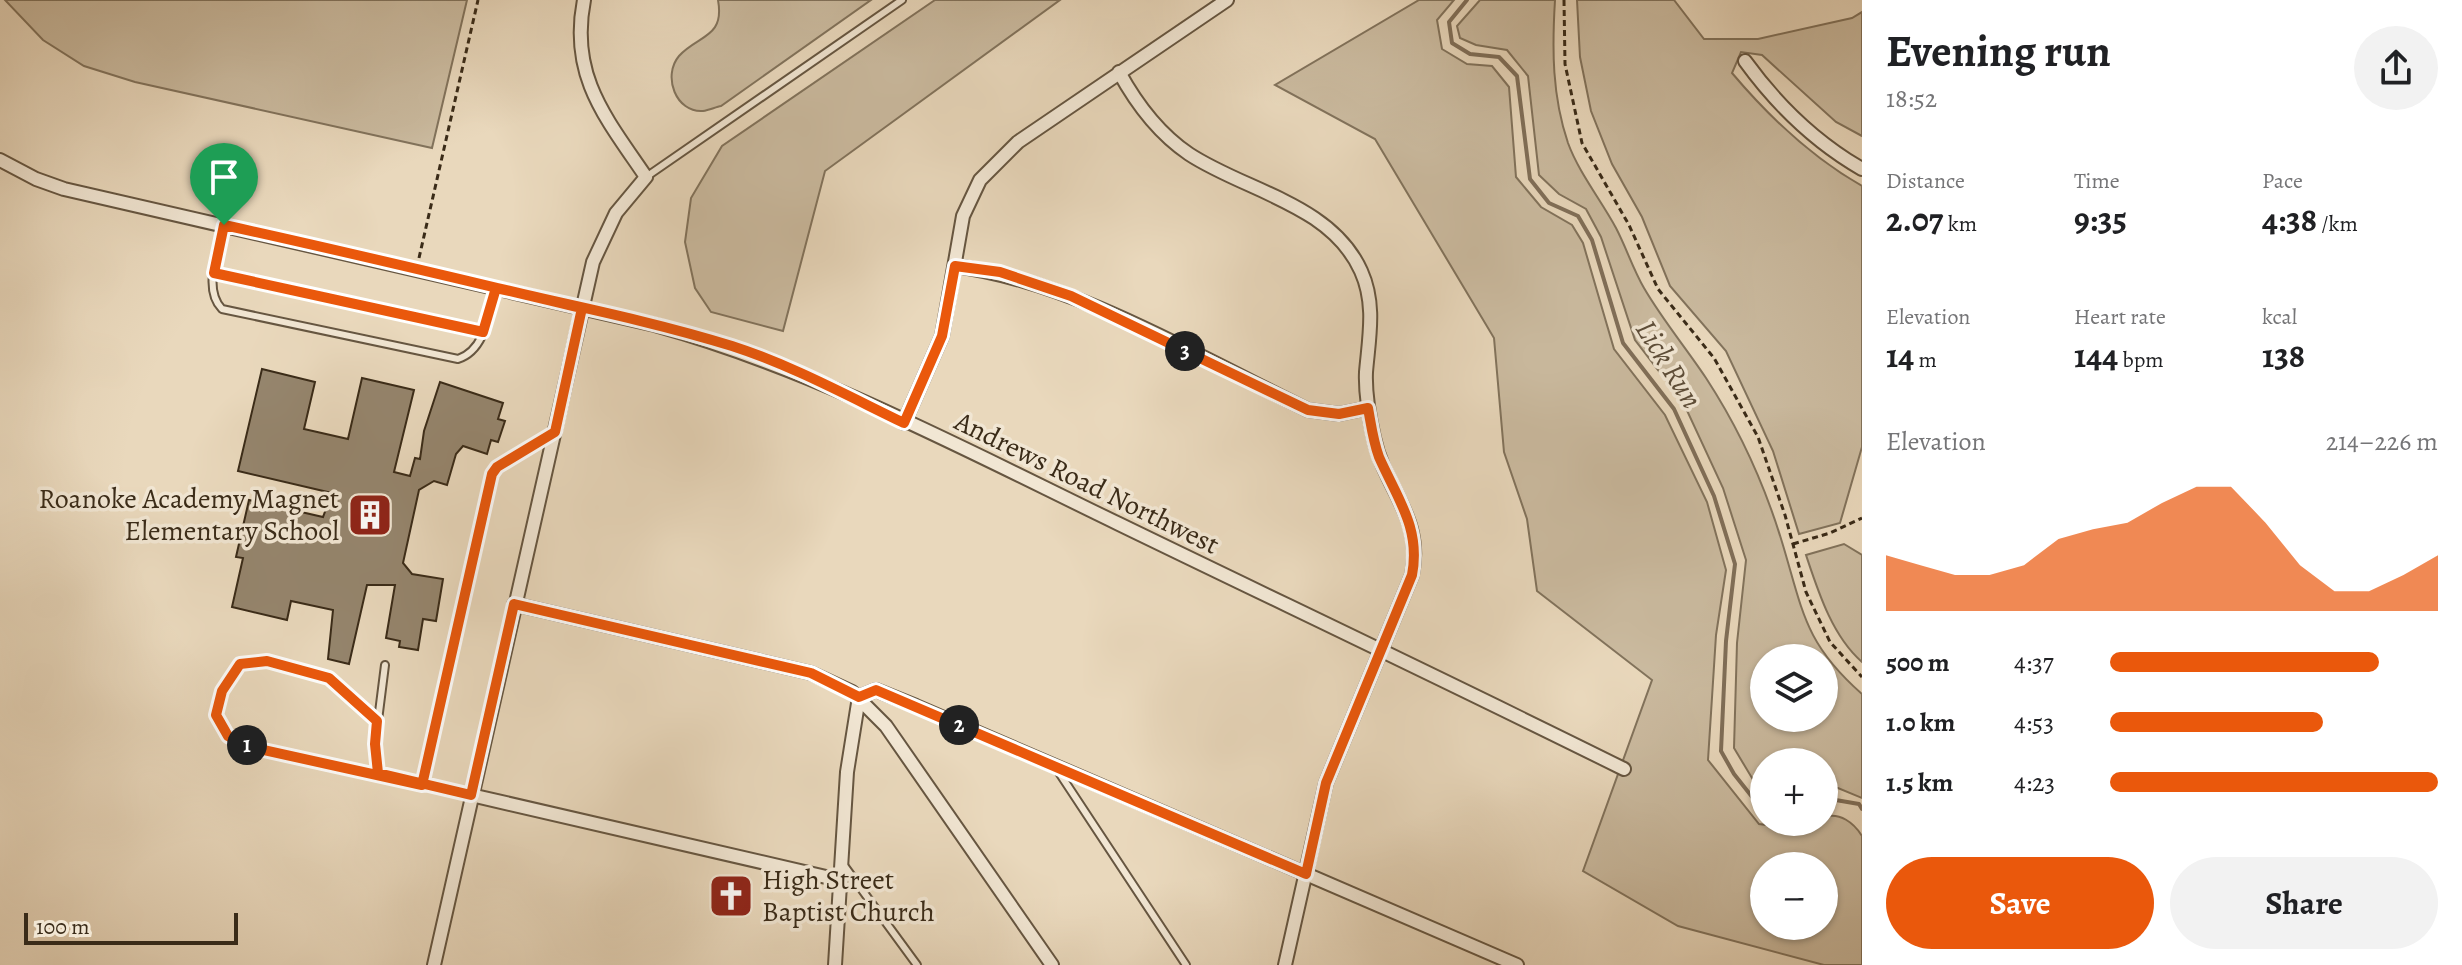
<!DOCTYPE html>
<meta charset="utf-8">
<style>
body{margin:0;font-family:Alegreya,serif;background:#f2f2f2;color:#202124;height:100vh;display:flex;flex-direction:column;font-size:30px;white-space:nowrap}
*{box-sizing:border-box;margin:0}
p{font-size:26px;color:#757577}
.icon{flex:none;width:44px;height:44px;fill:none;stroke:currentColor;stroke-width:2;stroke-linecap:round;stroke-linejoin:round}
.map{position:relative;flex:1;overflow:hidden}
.side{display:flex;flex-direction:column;background:#fff;width:600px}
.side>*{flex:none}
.tools{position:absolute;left:1750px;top:644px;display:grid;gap:16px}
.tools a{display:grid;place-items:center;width:88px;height:88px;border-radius:50%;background:#fff;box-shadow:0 2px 6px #0004;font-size:40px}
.scale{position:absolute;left:24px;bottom:20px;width:214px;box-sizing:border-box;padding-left:8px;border:4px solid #3a2b18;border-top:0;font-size:22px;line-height:28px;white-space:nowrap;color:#3a2b18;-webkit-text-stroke:6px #f1e6d3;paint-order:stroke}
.pin{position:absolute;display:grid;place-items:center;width:68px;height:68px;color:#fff;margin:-82px -34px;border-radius:50% 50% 50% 0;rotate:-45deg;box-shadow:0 0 8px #0007}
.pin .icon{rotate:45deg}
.km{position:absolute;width:40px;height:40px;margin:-20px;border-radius:50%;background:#222;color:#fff;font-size:22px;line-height:40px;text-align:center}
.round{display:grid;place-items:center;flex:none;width:84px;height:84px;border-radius:42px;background:#f2f2f2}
.overview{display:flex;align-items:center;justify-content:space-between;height:136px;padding:0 24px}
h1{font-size:44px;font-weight:700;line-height:60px}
.metrics{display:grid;grid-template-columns:repeat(3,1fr);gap:12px;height:136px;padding:8px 24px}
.metrics div{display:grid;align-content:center}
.metrics b{font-size:34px;font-weight:700}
.metrics small{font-size:22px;font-weight:400}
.metrics p{font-size:22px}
.chart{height:224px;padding:16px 24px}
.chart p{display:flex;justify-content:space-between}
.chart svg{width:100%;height:144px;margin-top:8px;fill:#ea580c;opacity:.7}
.cta{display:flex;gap:16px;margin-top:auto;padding:16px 24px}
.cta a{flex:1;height:92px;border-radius:48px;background:#ea580c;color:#fff;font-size:32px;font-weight:700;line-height:92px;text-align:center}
.cta a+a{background:#f2f2f2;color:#202124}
ul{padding:0 24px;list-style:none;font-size:26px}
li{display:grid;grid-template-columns:128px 96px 1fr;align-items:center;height:60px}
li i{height:20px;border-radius:10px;background:#ea580c}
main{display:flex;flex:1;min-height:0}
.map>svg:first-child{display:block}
</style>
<main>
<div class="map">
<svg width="1862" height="965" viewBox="0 0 1862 965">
<rect width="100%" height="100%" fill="#e9d8bc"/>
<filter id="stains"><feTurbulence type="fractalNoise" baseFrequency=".0025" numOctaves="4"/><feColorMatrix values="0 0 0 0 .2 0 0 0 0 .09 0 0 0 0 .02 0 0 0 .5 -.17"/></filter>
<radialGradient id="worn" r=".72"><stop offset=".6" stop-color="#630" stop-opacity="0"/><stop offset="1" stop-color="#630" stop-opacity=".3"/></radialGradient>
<g fill="#cbbba0" stroke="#82735c" stroke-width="2" fill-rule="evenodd">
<path d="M5,0H467L432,148L135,82L84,66L43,40Z"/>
<path d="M718,0H871L721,106C716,107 709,110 703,111C676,113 662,76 679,56C698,35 725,38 718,0Z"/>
<path d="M935,0H1060L825,171L783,331L711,312L695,288L685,242L691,198L722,146Z"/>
<path d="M1419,0H1454L1437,20L1442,49L1467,64L1492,66L1509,87L1516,177L1541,207L1572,225L1583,243L1614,349L1665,415L1707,502L1726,570L1716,635L1708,760L1759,824L1790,828L1824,822V817C1840,812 1854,823 1862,836V965H1824L1678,926L1583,871L1652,680L1537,591L1527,519L1504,452L1494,338L1375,139L1275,85ZM1764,866H1824V926H1764Z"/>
<path d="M1480,0H1555C1552,49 1552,96 1568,143C1579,173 1601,200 1616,228C1626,247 1633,269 1644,288C1662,319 1686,348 1706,378C1738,427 1765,486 1782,542C1803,611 1804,643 1862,694V798L1838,788H1824V762H1764V798L1734,748L1737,643L1746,560L1723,488L1684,404L1635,340L1601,237L1586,209L1559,194L1539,175L1528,76L1507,50L1476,45L1460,38L1457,26ZM1764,658H1824V718H1764Z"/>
<path d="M1577,0H1674L1704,39H1758L1852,18L1862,12V136L1836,122L1762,55L1741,52L1732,73C1770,118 1811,157 1862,186V447L1840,523L1799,534L1773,451L1726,351L1670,286L1642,217L1612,164L1591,111L1580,57Z"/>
<path d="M1844,544L1862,555V662C1832,636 1818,591 1806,555Z"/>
</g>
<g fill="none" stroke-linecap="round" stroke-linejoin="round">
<g stroke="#806f59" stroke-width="4">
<path d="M1467,0L1449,22L1452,43L1470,54L1499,57L1517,76L1530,179L1549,203L1578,216L1592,240L1623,343L1674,409L1714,496L1735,564L1726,641L1721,751L1734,774L1764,812"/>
<path d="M1824,798L1859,804L1862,809"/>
</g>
</g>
<path fill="#95856d" stroke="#3a2b18" stroke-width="2" d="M262,369L315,382L304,429L348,439L362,378L414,390L394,472L410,476L415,458L420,459L424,431L440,382L503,403L498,419L505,421L498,442L491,440L487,454L463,446L456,454L447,485L434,481L419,490L403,563L412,574L443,579L436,621L423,619L418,650L399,647L400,641L386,638L395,585H367L349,664L328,659L333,610L291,601L287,620L232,607L243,558L236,557L249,500L323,517L332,493L238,471Z"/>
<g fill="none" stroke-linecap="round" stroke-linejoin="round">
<g stroke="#665641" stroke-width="10">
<g id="service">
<path d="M646,177L902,0"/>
<path d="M224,225C219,249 202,289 222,309L458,359C486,350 489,312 496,288"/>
<path d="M214,273L483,332"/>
<path d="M377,721L329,678L267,661L240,664L222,691L216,715L228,736L250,747L471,795"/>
<path d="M1056,768L1186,965"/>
<path d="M378,773L375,744L385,665"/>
<path d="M422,785L492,474L497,467L552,433"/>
<path d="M843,864L917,965"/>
</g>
</g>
<g stroke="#665641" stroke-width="16">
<g id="minor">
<path d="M1745,61C1777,105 1815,142 1862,169"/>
<path d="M1119,72C1137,105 1158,133 1189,154C1245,191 1331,204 1361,271C1376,304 1369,337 1366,372C1365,394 1369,416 1374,438C1385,490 1424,517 1412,575L1326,783L1285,965"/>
<path d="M0,160L36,179L64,189L655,325C817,370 968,451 1119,524C1288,606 1457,686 1624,769"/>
<path d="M955,266C1075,282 1199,357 1308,410L1339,414L1368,408"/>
<path d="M904,423L942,336L963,216L980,180L1018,142L1227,0"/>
<path d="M514,604L811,673L852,692L886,726L1052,965"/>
<path d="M859,697L876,690L916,706L1517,965"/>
<path d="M471,795L839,880"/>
<path d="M434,965L593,262L616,213L646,177C606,118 569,76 584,0"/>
<path d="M835,965L847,772L859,697"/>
</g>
</g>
<g stroke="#3a2b18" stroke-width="3" stroke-dasharray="6 4" stroke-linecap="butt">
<path d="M1564,0L1565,64L1582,143L1629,225L1658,289L1714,358L1758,437L1785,515L1806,592L1830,642L1862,677"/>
<path d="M419,258L478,0"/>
<path d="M1793,544L1830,533L1862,518"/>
</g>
<use href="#service" stroke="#f1e6d3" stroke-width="6"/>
<use href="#minor" stroke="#f1e6d3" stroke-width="12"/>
</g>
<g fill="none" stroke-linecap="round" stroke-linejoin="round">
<g stroke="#fff" stroke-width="16">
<path id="route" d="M224,225C344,251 463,280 582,308L555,432L497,467L492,474L422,785L250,747L228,736L216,715L222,691L240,664L267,661L329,678L377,721L375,744L378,773L471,795L514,604L811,673L859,697L876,690L1306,874L1326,783L1412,575C1421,528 1397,498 1379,457C1373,441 1371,424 1368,408L1339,414L1308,410L1071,296L1000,272L955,266L942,336L904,423C848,396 791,365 732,346C655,322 575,306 496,288L483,332L214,273L224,225"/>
</g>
<use href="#route" stroke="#ea580c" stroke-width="10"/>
</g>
<defs>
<g id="building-square" transform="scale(2.3)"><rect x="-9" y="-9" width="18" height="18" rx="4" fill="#8f2418" stroke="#f1e6d3"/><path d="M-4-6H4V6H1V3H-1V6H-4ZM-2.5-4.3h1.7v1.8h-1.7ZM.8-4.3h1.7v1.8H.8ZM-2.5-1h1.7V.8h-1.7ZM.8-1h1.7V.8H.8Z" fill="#fff"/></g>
<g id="church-square" transform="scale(2.3)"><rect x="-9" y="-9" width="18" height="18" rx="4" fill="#8f2418" stroke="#f1e6d3"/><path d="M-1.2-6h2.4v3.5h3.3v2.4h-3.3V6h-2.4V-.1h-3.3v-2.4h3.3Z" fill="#fff"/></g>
</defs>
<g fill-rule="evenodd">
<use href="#building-square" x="370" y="515"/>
<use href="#church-square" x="731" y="896"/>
</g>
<g text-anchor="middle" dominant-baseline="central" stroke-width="7" stroke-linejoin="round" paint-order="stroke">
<g font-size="28" fill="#3a2b18" stroke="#f1e6d3">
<text transform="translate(1087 483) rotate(26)">Andrews Road Northwest</text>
</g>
<g font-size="28" fill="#3a2b18" stroke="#f1e6d3" text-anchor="end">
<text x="339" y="499">Roanoke Academy Magnet<tspan x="339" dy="32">Elementary School</tspan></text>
<text x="762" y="880" text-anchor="start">High Street<tspan x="762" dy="32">Baptist Church</tspan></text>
</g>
<g font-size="30" font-style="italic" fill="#5d4d38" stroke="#f1e6d3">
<text transform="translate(1669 364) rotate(58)">Lick Run</text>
</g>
</g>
<rect width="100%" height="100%" filter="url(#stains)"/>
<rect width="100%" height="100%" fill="url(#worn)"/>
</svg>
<div class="tools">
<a><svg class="icon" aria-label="layers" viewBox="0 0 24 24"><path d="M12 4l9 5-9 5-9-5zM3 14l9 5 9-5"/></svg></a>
<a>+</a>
<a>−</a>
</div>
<div class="scale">100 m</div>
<div class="pin" style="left:224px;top:225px;background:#1e9e55"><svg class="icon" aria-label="arrive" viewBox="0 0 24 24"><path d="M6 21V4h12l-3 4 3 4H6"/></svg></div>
<b class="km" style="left:247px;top:745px">1</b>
<b class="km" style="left:959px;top:725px">2</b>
<b class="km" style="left:1185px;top:351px">3</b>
</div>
<section class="side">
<div class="overview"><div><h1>Evening run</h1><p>18:52</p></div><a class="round"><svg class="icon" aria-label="share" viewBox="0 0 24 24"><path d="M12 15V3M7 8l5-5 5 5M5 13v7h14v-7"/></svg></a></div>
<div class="metrics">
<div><p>Distance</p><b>2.07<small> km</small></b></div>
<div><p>Time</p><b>9:35</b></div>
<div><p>Pace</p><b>4:38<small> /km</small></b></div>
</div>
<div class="metrics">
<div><p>Elevation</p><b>14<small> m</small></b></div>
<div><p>Heart rate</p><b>144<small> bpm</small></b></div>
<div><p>kcal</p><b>138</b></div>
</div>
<div class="chart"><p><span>Elevation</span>214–226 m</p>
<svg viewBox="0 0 160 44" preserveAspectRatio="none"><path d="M0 44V27L10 30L20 33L30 33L40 30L50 22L60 19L70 17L80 11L90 6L100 6L110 17L120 30L130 38L140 38L150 33L160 27V44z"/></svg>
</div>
<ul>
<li><b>500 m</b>4:37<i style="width:82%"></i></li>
<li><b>1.0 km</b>4:53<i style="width:65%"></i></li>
<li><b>1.5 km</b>4:23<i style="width:100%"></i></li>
</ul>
<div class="cta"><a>Save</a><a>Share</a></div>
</section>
</main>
